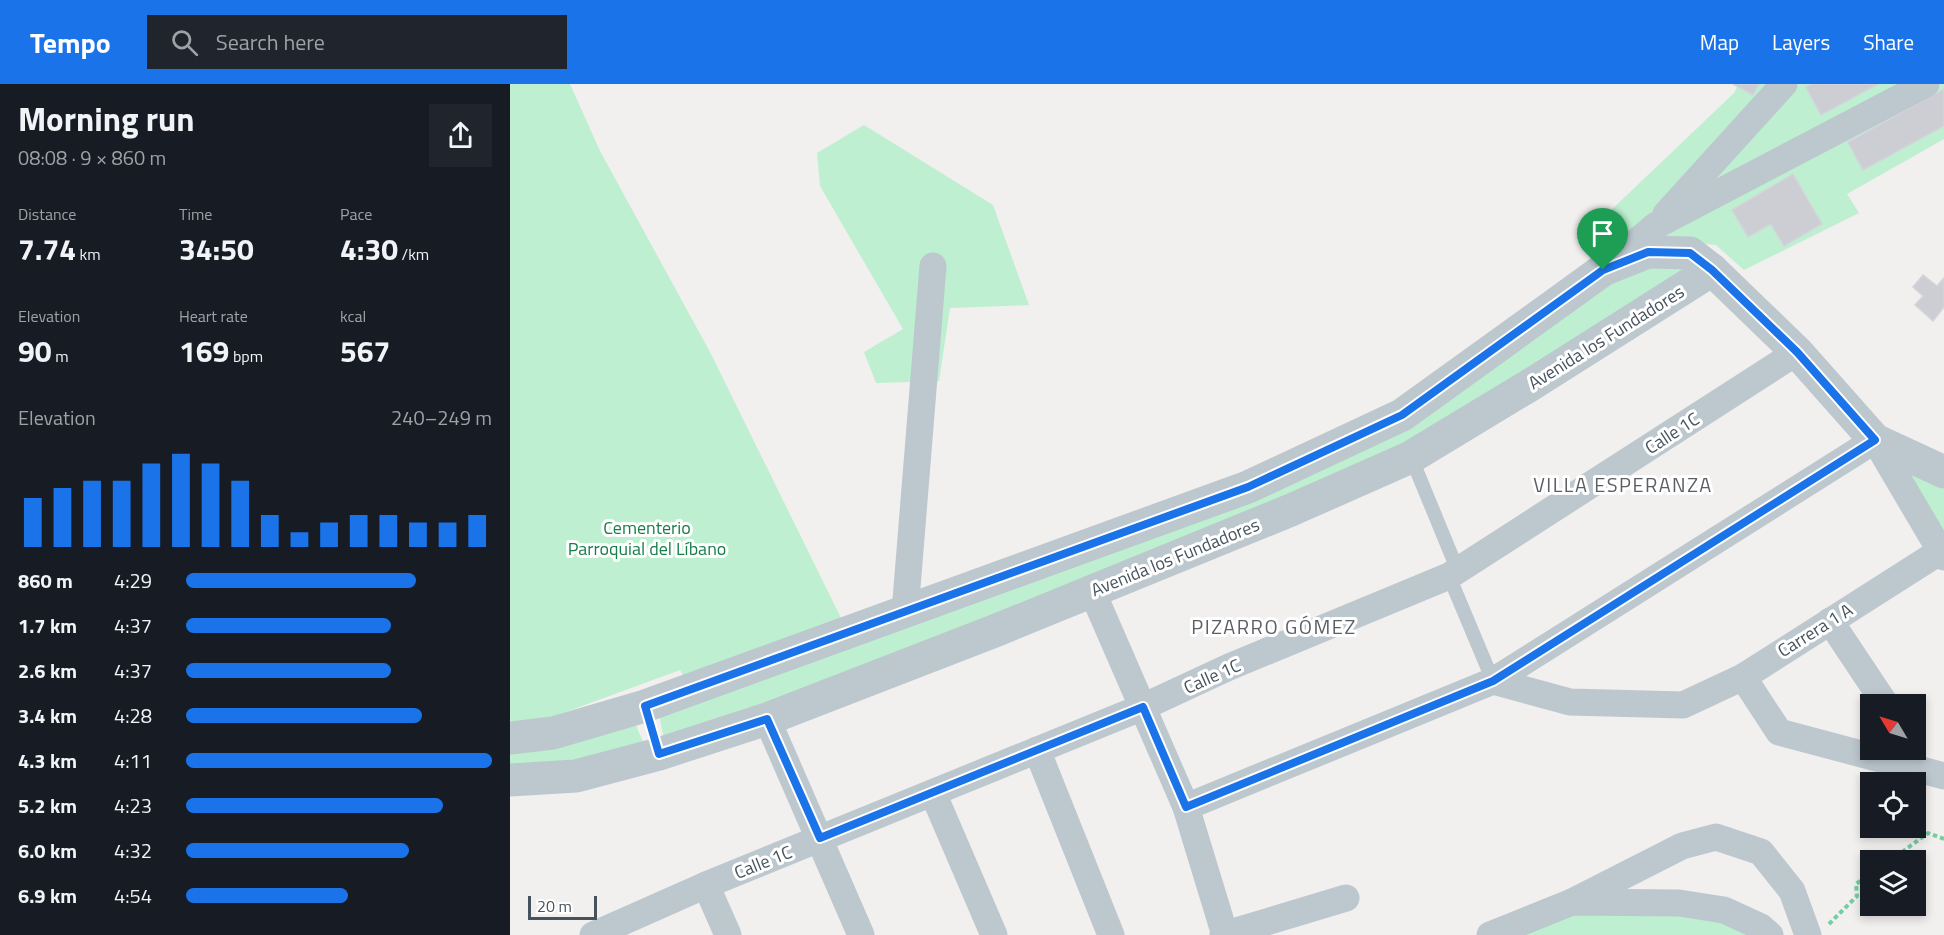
<!DOCTYPE html>
<meta charset="utf-8">
<style>
body{margin:0;font-family:"Titillium Web",sans-serif;background:#20242c;color:#f1f3f6;height:100vh;display:flex;flex-direction:column;font-size:22px;white-space:nowrap}
*{box-sizing:border-box;margin:0}
p{font-size:20px;color:#9ea1a6}
.icon{flex:none;width:33px;height:33px;fill:none;stroke:currentColor;stroke-width:2;stroke-linecap:round;stroke-linejoin:round}
.map{position:relative;flex:1;overflow:hidden}
.sheet{display:flex;flex-direction:column;background:#171b24;width:510px}
.sheet>*{flex:none}
.needle{width:39px;rotate:308deg}
.tools{position:absolute;left:1350px;top:610px;display:grid;gap:12px}
.tools a{display:grid;place-items:center;width:66px;height:66px;border-radius:0px;background:#171b24;box-shadow:0 3px 9px #0003;font-size:30px}
.scale{position:absolute;left:18px;bottom:15px;width:69px;box-sizing:border-box;padding-left:6px;border:3px solid #47535c;border-top:0;font-size:16px;line-height:21px;white-space:nowrap;color:#47535c;-webkit-text-stroke:4px #fff;paint-order:stroke}
.pin{position:absolute;display:grid;place-items:center;width:51px;height:51px;color:#fff;margin:-62px -26px;border-radius:50% 50% 50% 0;rotate:-45deg;box-shadow:0 0 6px #0007}
.pin .icon{rotate:45deg}
.round{display:grid;place-items:center;flex:none;width:63px;height:63px;border-radius:0px;background:#20242c}
.summary{display:flex;align-items:center;justify-content:space-between;height:102px;padding:0 18px}
h1{font-size:33px;font-weight:700;line-height:45px}
.figures{display:grid;grid-template-columns:repeat(3,1fr);gap:9px;height:102px;padding:6px 18px}
.figures div{display:grid;align-content:center}
.figures b{font-size:30px;font-weight:700}
.figures small{font-size:16px;font-weight:400}
.figures p{font-size:16px}
.chart{height:168px;padding:12px 18px}
.chart p{display:flex;justify-content:space-between}
.chart svg{width:100%;height:108px;margin-top:6px;stroke:#1a73e8;stroke-width:6}
ul{padding:0 18px;list-style:none;font-size:20px}
li{display:grid;grid-template-columns:96px 72px 1fr;align-items:center;height:45px}
li i{height:15px;border-radius:8px;background:#1a73e8}
header{display:flex;align-items:center;gap:36px;box-sizing:border-box;height:84px;padding:0 30px;background:#1a73e8;color:#fff}
header strong{font-size:28px}
nav{display:flex;gap:33px;margin-inline-start:auto;font-size:21px}
.search{width:420px;height:54px;background:#20242c;display:flex;align-items:center;gap:15px;box-sizing:border-box;padding:0 21px;border-radius:0px;color:#9ea1a6;font-size:22px}
main{display:flex;flex:1;min-height:0}
.map>svg:first-child{display:block}
</style>
<header>
<strong>Tempo</strong>
<div class="search"><svg class="icon" aria-label="search" viewBox="0 0 24 24"><circle cx="10" cy="10" r="6"/><path d="M15 15l6 6"/></svg>Search here</div>
<nav><a>Map</a><a>Layers</a><a>Share</a></nav>
</header>
<main>
<section class="sheet">
<div class="summary"><div><h1>Morning run</h1><p>08:08 · 9 × 860 m</p></div><a class="round"><svg class="icon" aria-label="share" viewBox="0 0 24 24"><path d="M12 15V3M7 8l5-5 5 5M5 13v7h14v-7"/></svg></a></div>
<div class="figures">
<div><p>Distance</p><b>7.74<small> km</small></b></div>
<div><p>Time</p><b>34:50</b></div>
<div><p>Pace</p><b>4:30<small> /km</small></b></div>
</div>
<div class="figures">
<div><p>Elevation</p><b>90<small> m</small></b></div>
<div><p>Heart rate</p><b>169<small> bpm</small></b></div>
<div><p>kcal</p><b>567</b></div>
</div>
<div class="chart"><p><span>Elevation</span>240–249 m</p>
<svg viewBox="0 0 160 44" preserveAspectRatio="none"><path d="M5 44V24M15 44V20M25 44V17M35 44V17M45 44V10M55 44V6M65 44V10M75 44V17M85 44V31M95 44V38M105 44V34M115 44V31M125 44V31M135 44V34M145 44V34M155 44V31"/></svg>
</div>
<ul>
<li><b>860 m</b>4:29<i style="width:75%"></i></li>
<li><b>1.7 km</b>4:37<i style="width:67%"></i></li>
<li><b>2.6 km</b>4:37<i style="width:67%"></i></li>
<li><b>3.4 km</b>4:28<i style="width:77%"></i></li>
<li><b>4.3 km</b>4:11<i style="width:100%"></i></li>
<li><b>5.2 km</b>4:23<i style="width:84%"></i></li>
<li><b>6.0 km</b>4:32<i style="width:73%"></i></li>
<li><b>6.9 km</b>4:54<i style="width:53%"></i></li>
</ul>
</section>
<div class="map">
<svg width="1434" height="851" viewBox="0 0 1434 851">
<rect width="100%" height="100%" fill="#f2efef"/>
<g fill="#bdefd0">
<path d="M0,0H60L90,67L200,268L331,534L178,600L170,586L4,647L0,635Z"/>
<path d="M1223,0H1434V55L1337,110L1349,129L1234,186L1206,161L1121,153L1096,131L1224,9L1227,3Z"/>
<path d="M354,41L483,121L519,221L440,224L429,297L366,299L354,268L393,245L310,102L307,69Z"/>
<path d="M1162,178L1177,188L900,363L429,559L154,655L149,631L734,412L1115,192Z"/>
<path d="M1378,367L1434,393V456Z"/>
<path d="M125,639L133,658L51,682L0,686V664Z"/>
<path d="M1062,823L1169,824L1253,851H992Z"/>
</g>
<g fill="#ccced4" stroke="#d3d5da" stroke-width="1.5">
<path d="M1223,0H1249L1243,11Z"/>
<path d="M1302,0H1368L1311,31L1296,3Z"/>
<path d="M1434,5V42L1353,86L1338,58Z"/>
<path d="M1283,90L1312,140L1274,162L1261,140L1238,153L1222,126Z"/>
<path d="M1413,191L1427,202L1434,194V223L1423,237L1405,221L1413,212L1403,203Z"/>
</g>
<g fill="none" stroke-linecap="round" stroke-linejoin="round">
<g stroke="#75cda1" stroke-width="4" stroke-dasharray="4.5 3" stroke-linecap="butt">
<path d="M1380,777L1418,749L1434,755"/>
<path d="M1319,840L1347,812L1346,800L1360,790"/>
</g>
<g stroke="#bdc7ce" stroke-width="14">
<path d="M901,373L948,487"/>
<path d="M939,492L983,597"/>
</g>
<g stroke="#bdc7ce" stroke-width="27">
<path d="M1156,130L1274,0"/>
<path d="M1105,176L1145,142L1416,0"/>
<path d="M582,507L676,723L715,851"/>
<path d="M395,528L423,182"/>
<path d="M1320,537L1376,621"/>
<path d="M1233,593L1269,648L1434,692"/>
<path d="M983,597L1060,618L1173,621L1233,593L1434,465"/>
<path d="M257,635L351,851"/>
<path d="M527,666L601,851"/>
<path d="M423,709L484,851"/>
<path d="M676,723L983,597L1365,356L1434,473"/>
<path d="M196,801L218,851"/>
<path d="M1062,818L1172,762L1206,753L1251,768L1282,807L1298,851"/>
<path d="M83,851L196,801L633,623L719,583L939,492L1287,268"/>
<path d="M713,851L836,814"/>
<path d="M980,851L1062,818L1169,819L1214,826L1251,843L1260,851"/>
</g>
<g stroke="#bdc7ce" stroke-width="33">
<path d="M0,654L43,649L135,622L738,403L892,331L1093,186L1138,168L1180,169L1202,186L1287,268L1365,356L1434,388"/>
<path d="M0,696L66,692L149,670L257,635L487,546L781,426L901,373L1017,303L1202,186"/>
</g>
</g>
<g fill="none" stroke-linecap="round" stroke-linejoin="round">
<g stroke="#fff" stroke-width="12">
<path id="route" d="M1138,168L1180,169L1202,186L1287,268L1365,356L983,597L676,723L633,623L310,754L257,635L149,670L135,622L738,403L892,331L1093,186Z"/>
</g>
<use href="#route" stroke="#1a73e8" stroke-width="8"/>
</g>
<g text-anchor="middle" dominant-baseline="central" stroke-width="6" stroke-linejoin="round" paint-order="stroke">
<g font-size="18" fill="#47535c" stroke="#fff">
<text transform="translate(1096 253) rotate(-32)">Avenida los Fundadores</text>
<text transform="translate(1162 349) rotate(-33)">Calle 1C</text>
<text transform="translate(665 473) rotate(-22)">Avenida los Fundadores</text>
<text transform="translate(1305 546) rotate(-32)">Carrera 1 A</text>
<text transform="translate(702 592) rotate(-24)">Calle 1C</text>
<text transform="translate(253 778) rotate(-22)">Calle 1C</text>
</g>
<g font-size="18" fill="#177e4a" stroke="#fff">
<text x="137" y="443">Cementerio<tspan x="137" dy="21">Parroquial del Líbano</tspan></text>
</g>
<g font-size="20" letter-spacing="1.5" fill="#5b5f64" stroke="#fff">
<text x="1113" y="400">VILLA ESPERANZA</text>
<text x="764" y="542">PIZARRO GÓMEZ</text>
</g>
</g>
</svg>
<div class="tools">
<a><svg class="needle" viewBox="-14 -14 28 28"><path d="M0-13l5 13h-10z" fill="#e53935"/><path d="M0 13l5-13h-10z" fill="#9ea1a6"/></svg></a>
<a><svg class="icon" aria-label="locate" viewBox="0 0 24 24"><circle cx="12" cy="12" r="6"/><path d="M12 2v4M12 18v4M2 12h4M18 12h4"/></svg></a>
<a><svg class="icon" aria-label="layers" viewBox="0 0 24 24"><path d="M12 4l9 5-9 5-9-5zM3 14l9 5 9-5"/></svg></a>
</div>
<div class="scale">20 m</div>
<div class="pin" style="left:1093px;top:186px;background:#1e9e55"><svg class="icon" aria-label="arrive" viewBox="0 0 24 24"><path d="M6 21V4h12l-3 4 3 4H6"/></svg></div>
</div>
</main>
